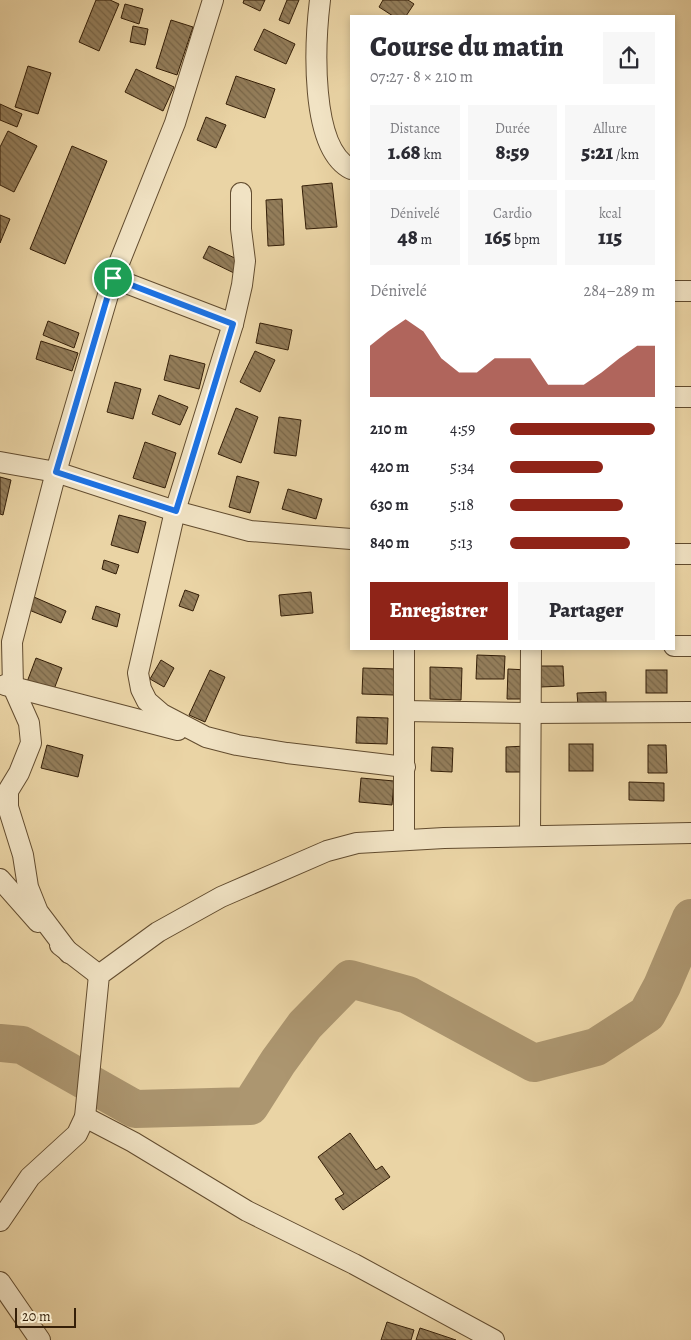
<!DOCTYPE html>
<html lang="fr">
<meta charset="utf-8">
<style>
body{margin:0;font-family:Alegreya,serif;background:#f7f7f7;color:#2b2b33;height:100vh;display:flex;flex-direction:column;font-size:19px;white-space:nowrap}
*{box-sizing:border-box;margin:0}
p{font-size:16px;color:#7c7c81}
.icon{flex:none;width:28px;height:28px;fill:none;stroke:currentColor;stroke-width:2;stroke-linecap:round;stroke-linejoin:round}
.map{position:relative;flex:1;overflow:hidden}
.side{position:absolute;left:350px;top:15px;width:325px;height:635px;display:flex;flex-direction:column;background:#fff;border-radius:0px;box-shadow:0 2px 8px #0003}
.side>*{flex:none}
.scale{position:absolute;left:15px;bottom:12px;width:61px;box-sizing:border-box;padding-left:5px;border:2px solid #351f08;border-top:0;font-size:14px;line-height:18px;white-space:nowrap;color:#351f08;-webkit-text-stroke:4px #f1e3c4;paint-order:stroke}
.pin{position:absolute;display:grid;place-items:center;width:42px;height:42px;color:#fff;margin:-21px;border:2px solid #fff;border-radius:50%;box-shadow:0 1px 5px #0007}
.round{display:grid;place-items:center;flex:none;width:52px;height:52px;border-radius:0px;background:#f7f7f7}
.headline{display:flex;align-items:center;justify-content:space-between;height:85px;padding:0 20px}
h1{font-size:28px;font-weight:800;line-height:38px}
.stats{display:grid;grid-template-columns:repeat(3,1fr);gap:8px;height:85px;padding:5px 20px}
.stats div{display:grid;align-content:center;border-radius:0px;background:#f7f7f7;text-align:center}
.stats b{font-size:21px;font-weight:800}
.stats small{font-size:14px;font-weight:400}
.stats p{font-size:14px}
.chart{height:140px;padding:10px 20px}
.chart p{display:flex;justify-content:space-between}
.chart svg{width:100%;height:90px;margin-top:5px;fill:#8f2418;opacity:.7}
.action{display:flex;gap:10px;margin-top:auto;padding:10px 20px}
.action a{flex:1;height:58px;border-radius:0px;background:#8f2418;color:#fff;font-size:20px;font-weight:800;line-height:58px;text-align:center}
.action a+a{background:#f7f7f7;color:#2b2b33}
ul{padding:0 20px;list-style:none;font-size:16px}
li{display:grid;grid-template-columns:80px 60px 1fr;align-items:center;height:38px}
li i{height:12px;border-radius:6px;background:#8f2418}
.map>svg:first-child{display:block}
</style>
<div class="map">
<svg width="691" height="1340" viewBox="0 0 691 1340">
<defs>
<pattern id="building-back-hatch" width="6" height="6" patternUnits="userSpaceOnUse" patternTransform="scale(1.25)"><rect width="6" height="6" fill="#937d5a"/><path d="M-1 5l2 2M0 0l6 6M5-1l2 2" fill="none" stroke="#796648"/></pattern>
</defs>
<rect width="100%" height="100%" fill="#ead4a5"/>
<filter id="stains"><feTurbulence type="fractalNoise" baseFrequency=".004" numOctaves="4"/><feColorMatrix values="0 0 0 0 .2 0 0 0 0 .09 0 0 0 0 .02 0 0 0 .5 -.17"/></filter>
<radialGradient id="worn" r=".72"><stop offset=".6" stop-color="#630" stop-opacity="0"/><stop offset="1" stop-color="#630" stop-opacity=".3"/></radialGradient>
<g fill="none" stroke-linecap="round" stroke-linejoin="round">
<path stroke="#ac9670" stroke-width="38" d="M0,1043L22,1045L135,1109L250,1106L278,1062L305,1025L350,979L408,995L534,1063L596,1047L647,1014L662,986L691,918"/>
</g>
<g fill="url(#building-back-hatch)" stroke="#351f08">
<path d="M96,0H110L119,4L99,51L79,42Z"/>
<path d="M244,0H265L260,11L243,3Z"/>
<path d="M287,0H299L289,24L279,20Z"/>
<path d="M383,0H408L414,4L406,16H393L379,7Z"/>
<path d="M125,4L143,9L139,24L121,18Z"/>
<path d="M171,20L193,27L177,75L156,68Z"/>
<path d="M133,26L148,29L145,45L130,42Z"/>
<path d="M264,29L295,44L286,64L254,50Z"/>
<path d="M28,66L51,73L38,114L15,107Z"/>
<path d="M136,69L174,87L163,111L125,92Z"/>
<path d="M236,76L275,89L265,118L226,104Z"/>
<path d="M0,104L22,114L17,127L0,120Z"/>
<path d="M206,117L226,125L216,148L197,140Z"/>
<path d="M8,131L37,146L14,192L0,185V147Z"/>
<path d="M72,146L107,161L65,264L30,249Z"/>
<path d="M332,183L337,227L306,229L302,186Z"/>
<path d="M282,199L284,245L268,246L266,200Z"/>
<path d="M0,215L10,219L0,243Z"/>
<path d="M209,246L239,260L234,273L203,258Z"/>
<path d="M48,321L79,333L74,348L43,335Z"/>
<path d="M260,323L292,330L288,350L256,343Z"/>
<path d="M41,341L78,353L72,371L36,359Z"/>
<path d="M255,351L275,360L260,392L240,382Z"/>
<path d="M170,355L205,364L199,389L164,380Z"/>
<path d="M115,382L141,389L133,419L107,412Z"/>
<path d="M159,395L188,407L180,425L152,414Z"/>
<path d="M236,408L258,417L241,463L218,454Z"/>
<path d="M279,417L301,420L296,456L274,453Z"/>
<path d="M145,442L176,453L165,488L133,478Z"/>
<path d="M237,476L259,482L250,513L229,507Z"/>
<path d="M0,477L11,480L3,515L0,514Z"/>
<path d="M288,489L322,499L316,519L282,509Z"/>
<path d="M119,515L146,522L138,553L111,545Z"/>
<path d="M104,560L119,565L116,574L102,569Z"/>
<path d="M185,590L199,595L193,611L179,606Z"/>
<path d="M311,592L313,613L281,616L279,595Z"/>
<path d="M34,597L66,611L61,623L29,610Z"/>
<path d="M96,606L120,614L117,627L92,619Z"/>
<path d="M477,655L505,656L504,679H476Z"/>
<path d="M36,658L62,668L53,692L27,682Z"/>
<path d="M161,660L174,668L164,687L150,679Z"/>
<path d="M540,666H563L564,686L540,687Z"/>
<path d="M430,667L462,668L461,700L430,699Z"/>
<path d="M363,668L395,669L394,695L362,694Z"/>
<path d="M508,669L528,670L527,699H507Z"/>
<path d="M210,670L225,677L205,722L189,715Z"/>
<rect x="646" y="670" width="21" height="23"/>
<path d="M606,692V705L578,706L577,693Z"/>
<path d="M357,717L388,718L387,744L356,743Z"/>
<rect x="569" y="744" width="24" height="27"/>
<path d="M47,745L83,755L78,777L41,768Z"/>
<path d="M648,745H666L667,773H648Z"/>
<path d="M527,746V772H506V747Z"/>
<path d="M432,747L453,748L452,772L431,771Z"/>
<path d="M361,778L394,781L392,805L359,802Z"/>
<path d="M629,782L664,783V801L629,800Z"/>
<path d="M350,1133L376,1170L382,1166L390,1177L343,1210L335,1199L344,1194L318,1157Z"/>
<path d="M387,1322L414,1330L411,1340H381Z"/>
<path d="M420,1328L456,1340H416Z"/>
</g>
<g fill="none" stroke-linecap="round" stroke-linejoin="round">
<g stroke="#624c2f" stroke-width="22">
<g id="minor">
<path d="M320,0C315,41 309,148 351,169"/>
<path d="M241,193V229L245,261L242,285L233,324L175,511L138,673L141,689L147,701L162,714L206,737L237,745L287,753L405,767"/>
<path d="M113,278L233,324"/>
<path d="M674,291H691"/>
<path d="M674,397H691"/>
<path d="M0,462L56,472L175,511L250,531L351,539"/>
<path d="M674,554H691"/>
<path d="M674,646H691"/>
<path d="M5,685L178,730"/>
<path d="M404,711L529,713L691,712"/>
<path d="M530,836L531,649"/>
<path d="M404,839V649"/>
<path d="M0,879L38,922"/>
<path d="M60,945L99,975"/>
<path d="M69,953L38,912L28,887L23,855L8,807V791L19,773L31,743L29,723L13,687L12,642L56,472L113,278L175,123L213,0"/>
<path d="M85,1117L133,1142L247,1211L354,1264L494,1340"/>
<path d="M0,1221L30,1177L77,1134L85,1117L99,975L158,932L221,897L327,851L357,843L444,838L691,833"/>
<path d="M0,1282L40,1340"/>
</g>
</g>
<use href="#minor" stroke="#f1e3c4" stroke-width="20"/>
</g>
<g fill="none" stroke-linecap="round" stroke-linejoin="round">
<g stroke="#fff" stroke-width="10">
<path id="route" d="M113,278L233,324L176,511L56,472Z"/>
</g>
<use href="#route" stroke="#1a73e8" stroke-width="6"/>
</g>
<rect width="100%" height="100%" filter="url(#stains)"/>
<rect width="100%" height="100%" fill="url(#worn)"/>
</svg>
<div class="scale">20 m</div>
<div class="pin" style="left:113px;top:278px;background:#1e9e55"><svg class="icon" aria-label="arrive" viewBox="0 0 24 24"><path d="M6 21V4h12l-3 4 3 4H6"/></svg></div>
<section class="side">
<div class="headline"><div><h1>Course du matin</h1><p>07:27 · 8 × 210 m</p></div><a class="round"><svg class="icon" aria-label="share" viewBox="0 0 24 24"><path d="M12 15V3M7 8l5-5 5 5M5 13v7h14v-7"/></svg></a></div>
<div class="stats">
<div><p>Distance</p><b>1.68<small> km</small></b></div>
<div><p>Durée</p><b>8:59</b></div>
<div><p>Allure</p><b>5:21<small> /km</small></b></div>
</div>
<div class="stats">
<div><p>Dénivelé</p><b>48<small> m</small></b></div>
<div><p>Cardio</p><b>165<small> bpm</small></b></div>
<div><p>kcal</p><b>115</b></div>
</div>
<div class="chart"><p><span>Dénivelé</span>284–289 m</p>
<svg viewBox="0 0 160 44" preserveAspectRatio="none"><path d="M0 44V19L10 12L20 6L30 12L40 25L50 32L60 32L70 25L80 25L90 25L100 38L110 38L120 38L130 32L140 25L150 19L160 19V44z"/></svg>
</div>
<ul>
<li><b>210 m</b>4:59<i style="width:100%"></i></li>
<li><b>420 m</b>5:34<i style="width:64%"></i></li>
<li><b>630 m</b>5:18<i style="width:78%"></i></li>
<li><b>840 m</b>5:13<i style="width:83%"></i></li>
</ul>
<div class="action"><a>Enregistrer</a><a>Partager</a></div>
</section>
</div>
